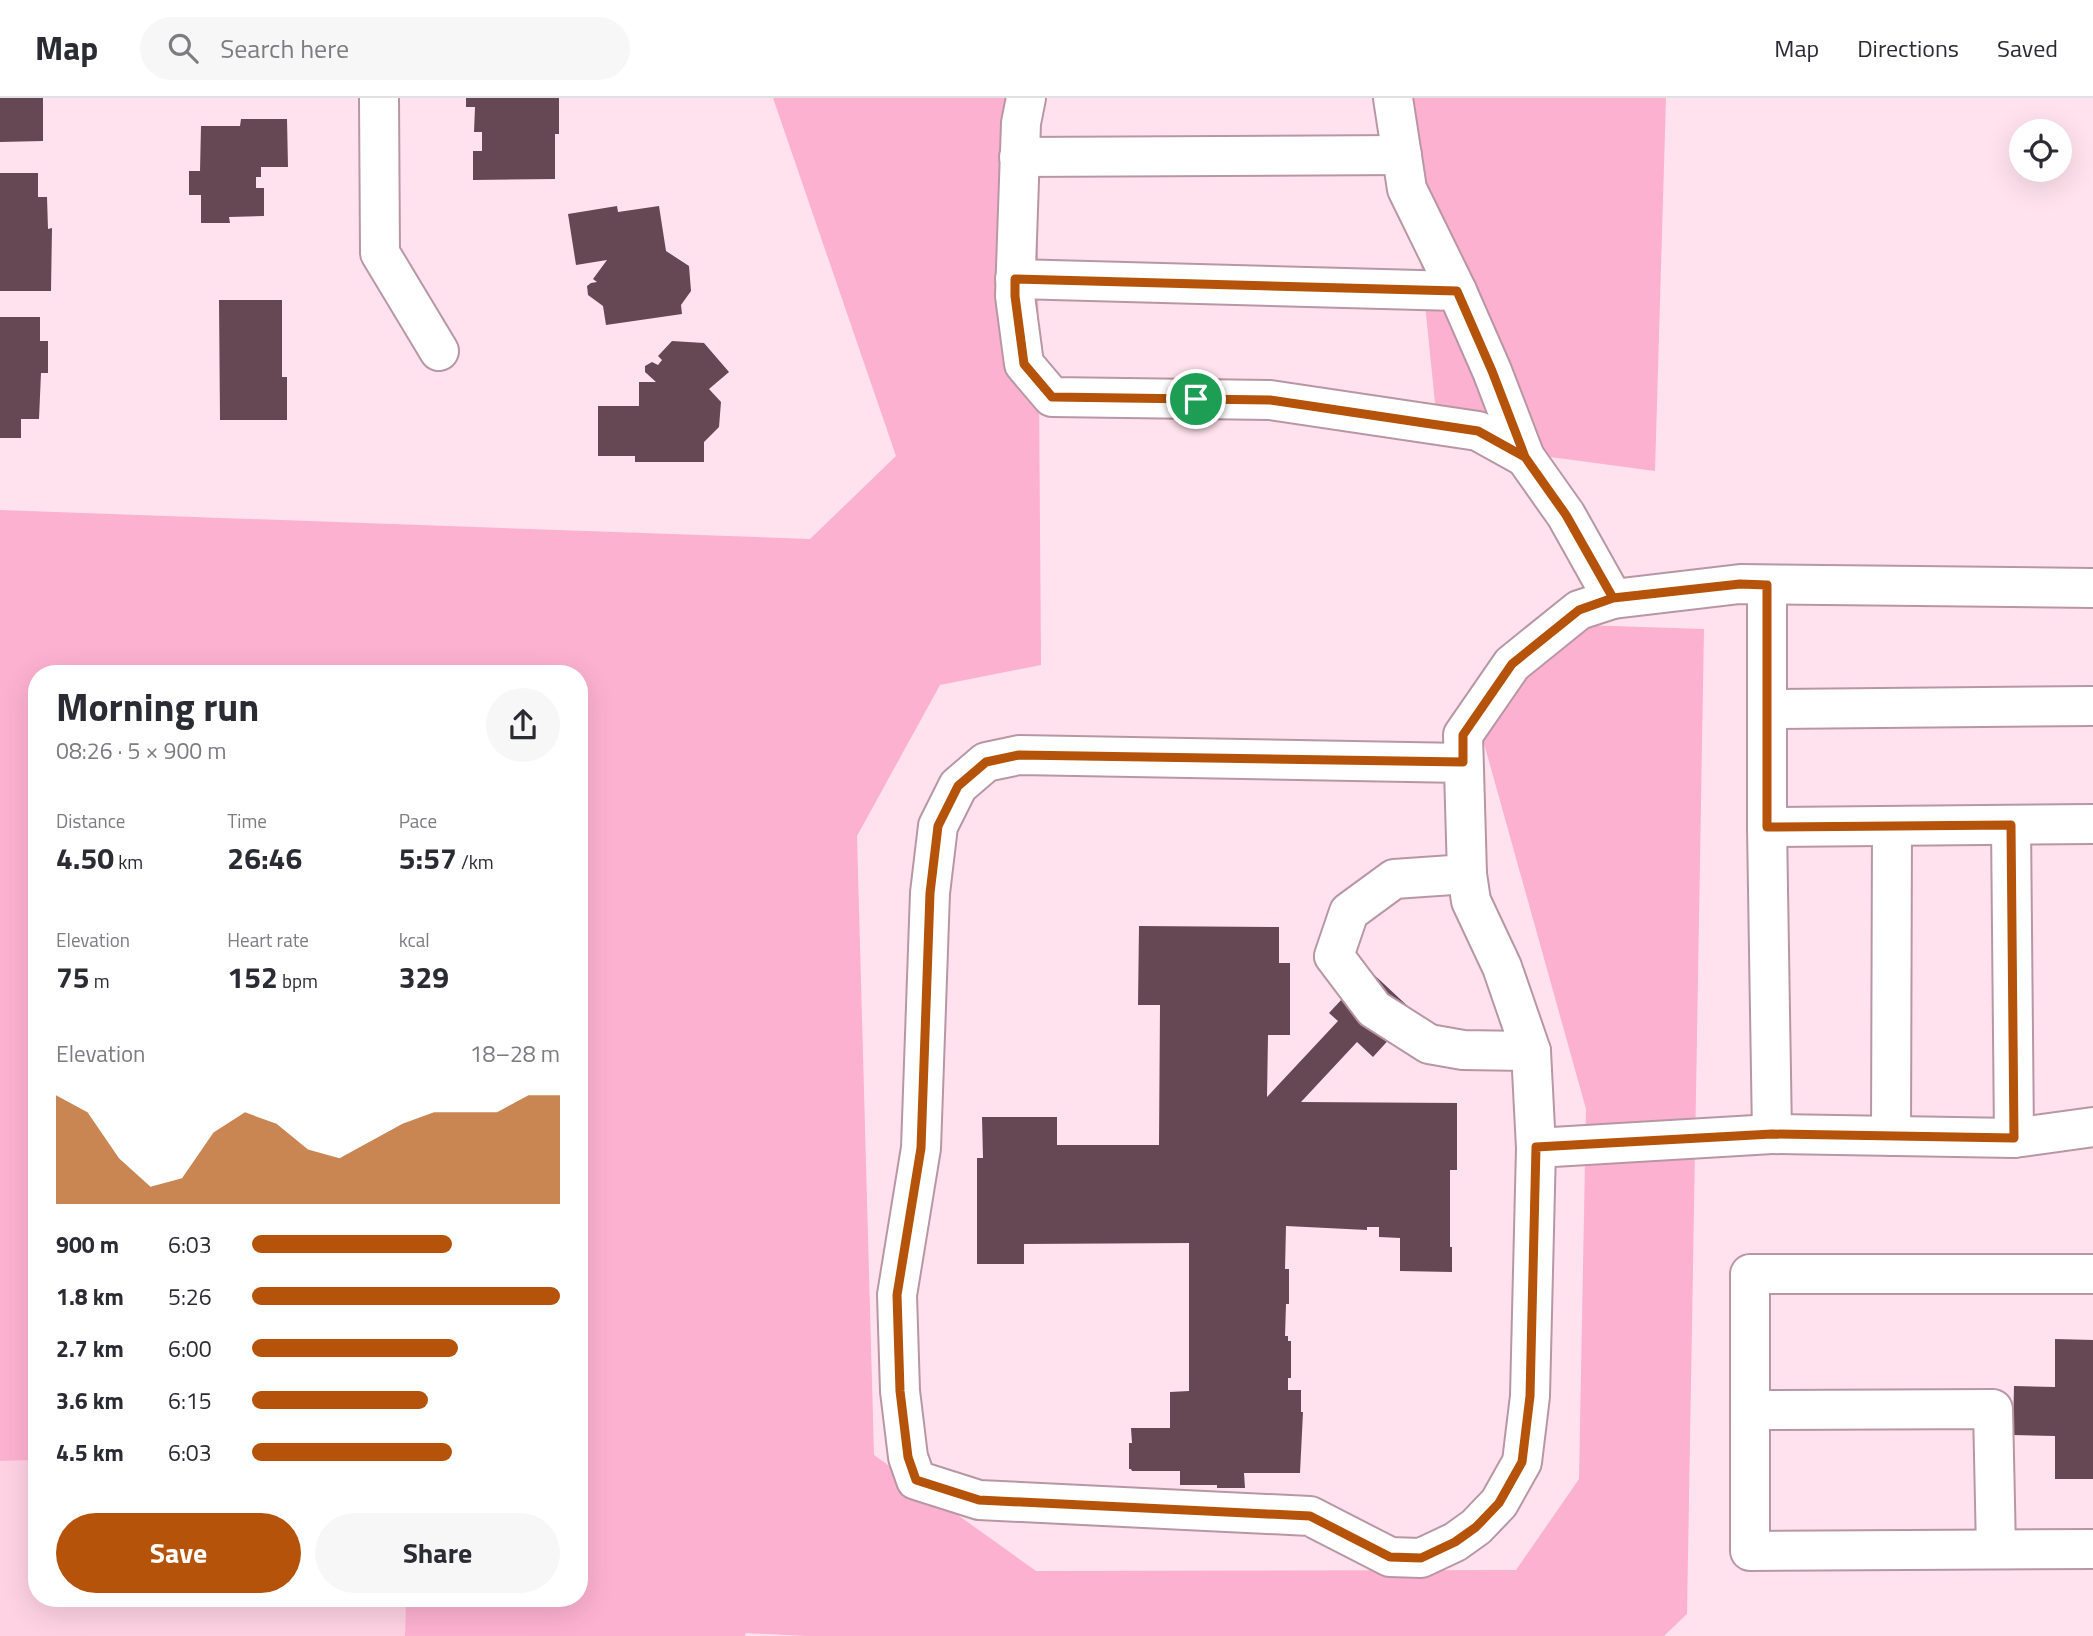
<!DOCTYPE html>
<meta charset="utf-8">
<style>
body{margin:0;font-family:"Titillium Web",sans-serif;background:#f7f7f7;color:#2b2b33;height:100vh;display:flex;flex-direction:column;font-size:26px;white-space:nowrap}
*{box-sizing:border-box;margin:0}
p{font-size:23px;color:#7c7c81}
.icon{flex:none;width:38px;height:38px;fill:none;stroke:currentColor;stroke-width:2;stroke-linecap:round;stroke-linejoin:round}
.map{position:relative;flex:1;overflow:hidden}
.drawer{position:absolute;left:28px;top:567px;width:560px;height:942px;display:flex;flex-direction:column;background:#fff;border-radius:28px;box-shadow:0 7px 28px #0002}
.drawer>*{flex:none}
.controls{position:absolute;left:2009px;top:21px;display:grid;gap:14px}
.controls a{display:grid;place-items:center;width:63px;height:63px;border-radius:50%;background:#fff;box-shadow:0 7px 28px #0002;font-size:35px}
.pin{position:absolute;display:grid;place-items:center;width:60px;height:60px;color:#fff;margin:-30px;border:4px solid #fff;border-radius:50%;box-shadow:0 2px 7px #0007}
.round{display:grid;place-items:center;flex:none;width:74px;height:74px;border-radius:37px;background:#f7f7f7}
.headline{display:flex;align-items:center;justify-content:space-between;height:119px;padding:0 28px}
h1{font-size:38px;font-weight:700;line-height:52px}
.metrics{display:grid;grid-template-columns:repeat(3,1fr);gap:10px;height:119px;padding:7px 28px}
.metrics div{display:grid;align-content:center}
.metrics b{font-size:30px;font-weight:700}
.metrics small{font-size:19px;font-weight:400}
.metrics p{font-size:19px}
.chart{height:196px;padding:14px 28px}
.chart p{display:flex;justify-content:space-between}
.chart svg{width:100%;height:126px;margin-top:7px;fill:#b45309;opacity:.7}
.button{display:flex;gap:14px;margin-top:auto;padding:14px 28px}
.button a{flex:1;height:80px;border-radius:42px;background:#b45309;color:#fff;font-size:28px;font-weight:700;line-height:80px;text-align:center}
.button a+a{background:#f7f7f7;color:#2b2b33}
ul{padding:0 28px;list-style:none;font-size:23px}
li{display:grid;grid-template-columns:112px 84px 1fr;align-items:center;height:52px}
li i{height:18px;border-radius:9px;background:#b45309}
header{display:flex;align-items:center;gap:42px;box-sizing:border-box;height:98px;padding:0 35px;background:#fff;border-bottom:2px solid #e1e1e2}
header strong{font-size:33px}
nav{display:flex;gap:38px;margin-inline-start:auto;font-size:24px}
.search{width:490px;height:63px;background:#f7f7f7;display:flex;align-items:center;gap:18px;box-sizing:border-box;padding:0 24px;border-radius:38px;color:#7c7c81;font-size:26px}
.map>svg:first-child{display:block}
</style>
<header>
<strong>Map</strong>
<div class="search"><svg class="icon" aria-label="search" viewBox="0 0 24 24"><circle cx="10" cy="10" r="6"/><path d="M15 15l6 6"/></svg>Search here</div>
<nav><a>Map</a><a>Directions</a><a>Saved</a></nav>
</header>
<div class="map">
<svg width="2093" height="1538" viewBox="0 0 2093 1538">
<rect width="100%" height="100%" fill="#ffe2ed"/>
<path fill="#fed2e3" d="M37,1362V1500H406L405,1538H0V1363Z"/>
<g fill="#fcb1d0">
<path d="M773,0H1046L1037,15L1041,567L940,587L857,738L874,1357L1036,1473L1516,1472L1579,1381L1586,1011L1478,624L1552,526L1704,531L1687,1516L1664,1538H807L746,1535L745,1538H405L406,1500H579V576H37V1362L0,1363V412L810,441L896,358Z"/>
<path d="M1404,0H1666L1655,373L1439,344Z"/>
</g>
<g fill="#654853">
<path d="M0,0H43V43L0,44Z"/>
<path d="M466,0H559V36H555V81L473,82V53H482V34H474L475,9H466Z"/>
<path d="M241,21H287L288,69H261V79H256V90H264V118L229,119L230,125H201V97H189V73H200L201,28H240Z"/>
<path d="M0,75H38V99H47L48,131L52,130L51,193H0Z"/>
<path d="M617,108L618,114L659,108L666,153L689,168L691,193L681,207L682,216L606,227L603,208L588,197L587,188L591,185L597,184L593,181L607,162L576,167L568,116Z"/>
<path d="M219,202H282V279H287V322H220Z"/>
<path d="M0,219H40V243H48V275H41L39,321H21V340H0Z"/>
<path d="M672,243L704,245L729,274L709,291L721,304L719,329L704,344V364H635V358H598V308H639V284H656L645,274V268L652,264L658,267L662,262L658,258Z"/>
<path d="M1139,828L1279,829V865H1290V937H1268L1267,999L1338,923L1329,915L1369,872L1414,914L1373,959L1357,944L1301,1004L1457,1005V1072H1450V1149H1452V1174L1400,1173V1140L1379,1139V1129H1367V1132L1286,1128L1285,1171H1289V1206H1286L1285,1238H1288V1243H1291V1280H1288V1292H1301V1314H1303L1300,1375H1244L1245,1390H1217V1387H1180V1373H1132L1131,1371H1129V1345H1132L1131,1330H1170V1294L1189,1293V1145L1024,1146V1166H977V1060H983L982,1019H1057V1047H1159L1160,907H1138Z"/>
<path d="M2055,1241L2093,1242V1381H2055V1338L2013,1337L2014,1288L2055,1289Z"/>
</g>
<g fill="none" stroke-linecap="round" stroke-linejoin="round">
<g stroke="#b897a3" stroke-width="42">
<g id="minor">
<path d="M379,0L380,155L439,253"/>
<path d="M1026,0L1021,25L1015,198L1024,266L1052,299L1270,302L1478,333L1525,359"/>
<path d="M1393,0L1407,91L1457,193L1492,273L1525,359L1566,417L1613,501"/>
<path d="M1019,59L1402,57"/>
<path d="M1015,181L1457,193"/>
<path d="M1767,487V729L2093,726"/>
<path d="M1767,611L2093,608"/>
<path d="M1463,665L1019,657L986,664L958,688L938,728L930,795L921,1050L897,1197L900,1293L908,1359L916,1382L979,1402L1310,1418L1390,1459L1421,1460L1455,1444L1476,1429L1499,1405L1522,1364L1530,1298L1536,1050L1531,953L1502,869L1471,803L1467,776L1463,637L1512,566L1579,512L1613,501L1740,486L2093,490"/>
<path d="M1767,729L1772,1036L2014,1040L2011,727"/>
<path d="M1467,776L1394,781L1349,814L1334,858L1374,911L1429,946L1463,952L1531,953"/>
<path d="M1891,1038L1892,728"/>
<path d="M2014,1040L2093,1029"/>
<path d="M1536,1050L1772,1036"/>
<path d="M2093,1176H1750V1453L2093,1451"/>
<path d="M1750,1312L1993,1311L1996,1451"/>
</g>
</g>
<use href="#minor" stroke="#fff" stroke-width="38"/>
</g>
<g fill="none" stroke-linecap="round" stroke-linejoin="round">
<g stroke="#fff" stroke-width="14">
<path id="route" d="M1196,301L1270,302L1478,333L1525,359L1566,417L1613,500L1579,512L1512,566L1463,637V664L1019,657L986,664L958,688L938,728L930,795L921,1050L897,1197L900,1293L908,1359L916,1382L979,1402L1310,1418L1390,1459L1421,1460L1455,1444L1476,1429L1499,1405L1522,1364L1530,1298L1536,1049L1772,1036L2014,1040L2011,727L1767,729V487L1740,486L1613,500L1566,417L1525,359L1492,273L1457,193L1015,181V198L1024,266L1052,299L1196,301"/>
</g>
<use href="#route" stroke="#b45309" stroke-width="9"/>
</g>
</svg>
<div class="controls">
<a><svg class="icon" aria-label="locate" viewBox="0 0 24 24"><circle cx="12" cy="12" r="6"/><path d="M12 2v4M12 18v4M2 12h4M18 12h4"/></svg></a>
</div>
<div class="pin" style="left:1196px;top:301px;background:#1e9e55"><svg class="icon" aria-label="arrive" viewBox="0 0 24 24"><path d="M6 21V4h12l-3 4 3 4H6"/></svg></div>
<section class="drawer">
<div class="headline"><div><h1>Morning run</h1><p>08:26 · 5 × 900 m</p></div><a class="round"><svg class="icon" aria-label="share" viewBox="0 0 24 24"><path d="M12 15V3M7 8l5-5 5 5M5 13v7h14v-7"/></svg></a></div>
<div class="metrics">
<div><p>Distance</p><b>4.50<small> km</small></b></div>
<div><p>Time</p><b>26:46</b></div>
<div><p>Pace</p><b>5:57<small> /km</small></b></div>
</div>
<div class="metrics">
<div><p>Elevation</p><b>75<small> m</small></b></div>
<div><p>Heart rate</p><b>152<small> bpm</small></b></div>
<div><p>kcal</p><b>329</b></div>
</div>
<div class="chart"><p><span>Elevation</span>18–28 m</p>
<svg viewBox="0 0 160 44" preserveAspectRatio="none"><path d="M0 44V6L10 12L20 28L30 38L40 35L50 19L60 12L70 16L80 25L90 28L100 22L110 16L120 12L130 12L140 12L150 6L160 6V44z"/></svg>
</div>
<ul>
<li><b>900 m</b>6:03<i style="width:65%"></i></li>
<li><b>1.8 km</b>5:26<i style="width:100%"></i></li>
<li><b>2.7 km</b>6:00<i style="width:67%"></i></li>
<li><b>3.6 km</b>6:15<i style="width:57%"></i></li>
<li><b>4.5 km</b>6:03<i style="width:65%"></i></li>
</ul>
<div class="button"><a>Save</a><a>Share</a></div>
</section>
</div>
